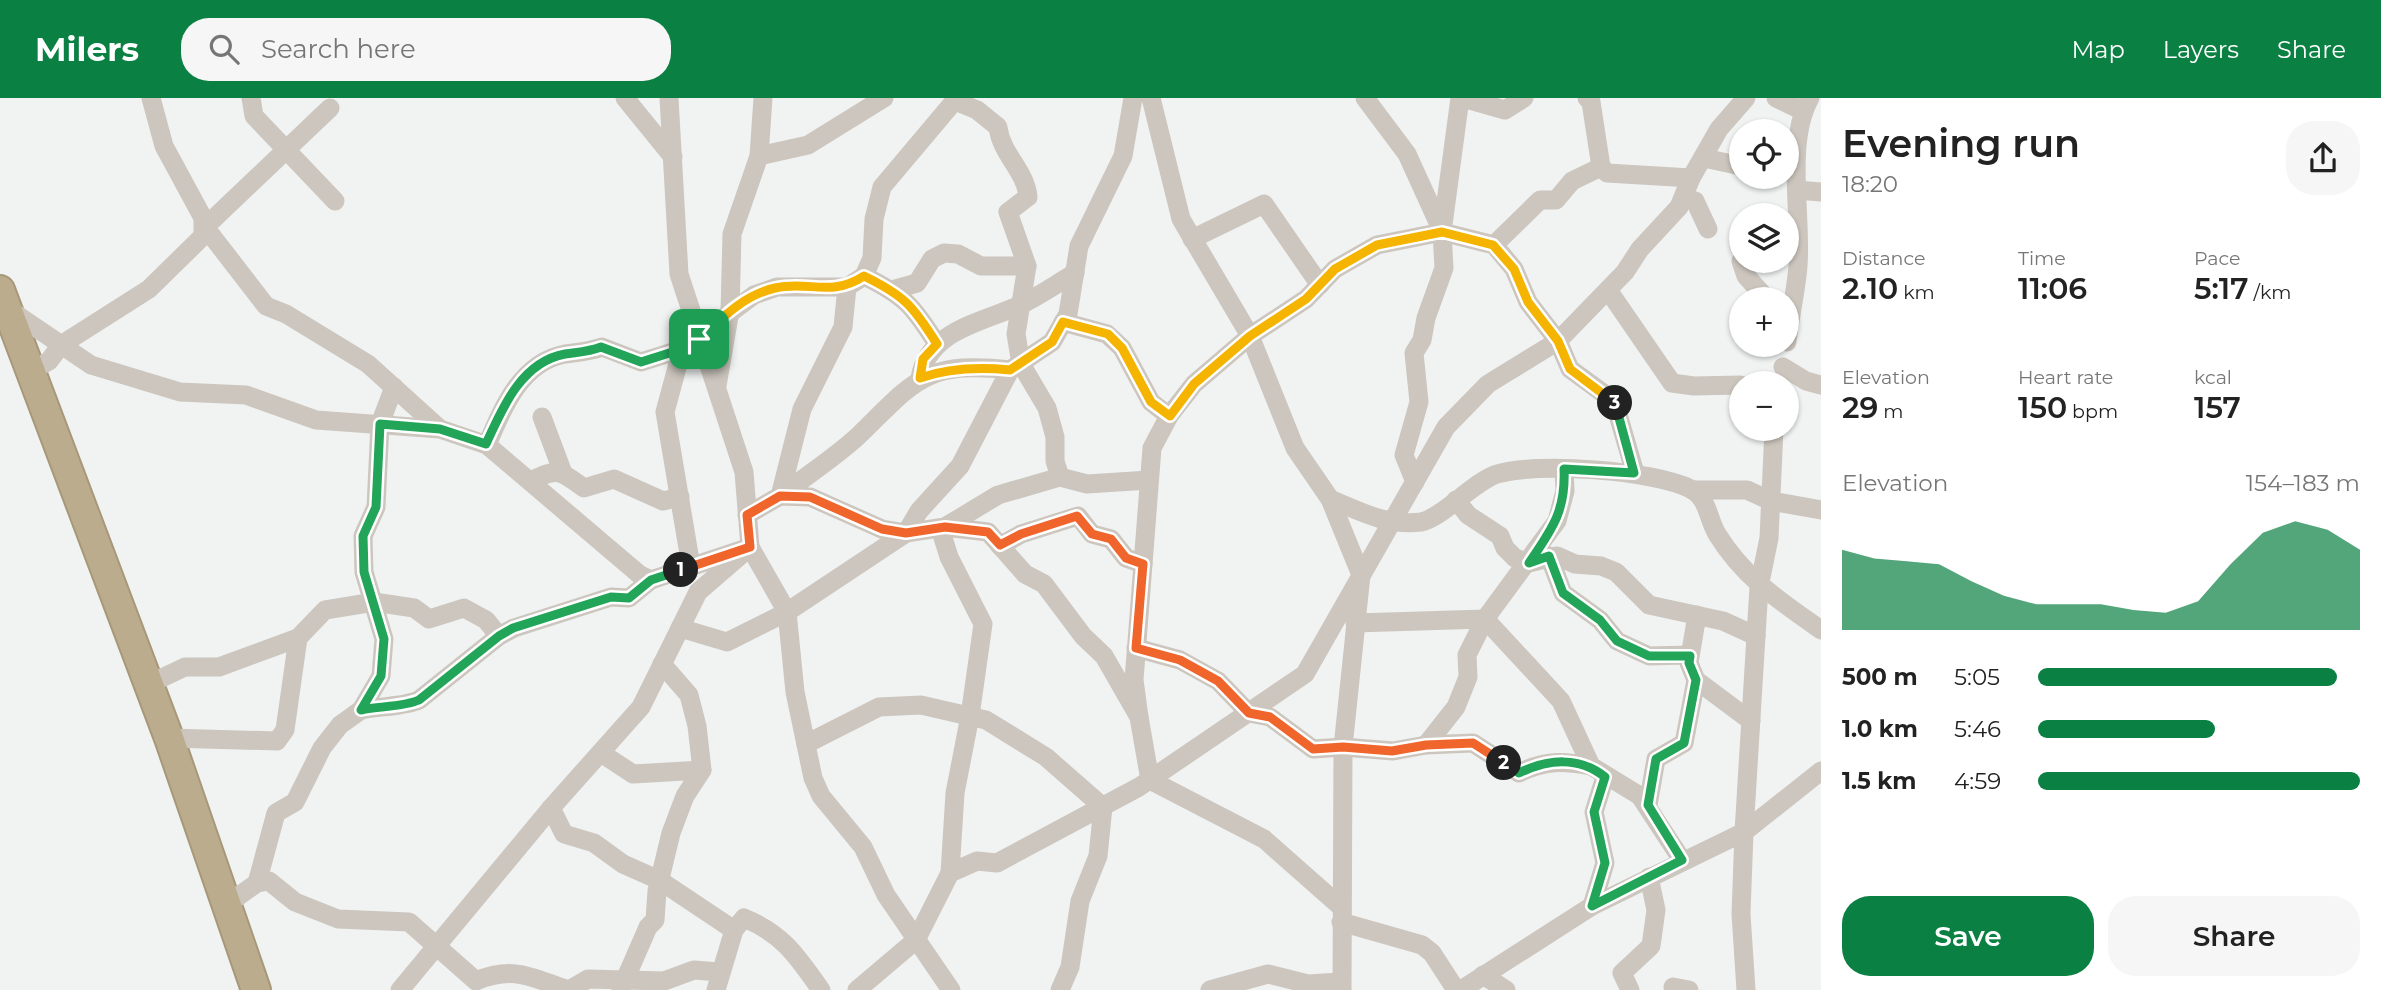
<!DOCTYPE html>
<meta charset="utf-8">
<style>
body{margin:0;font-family:Montserrat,sans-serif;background:#f6f6f6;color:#222;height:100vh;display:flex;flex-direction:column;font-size:26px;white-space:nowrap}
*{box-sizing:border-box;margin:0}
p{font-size:23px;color:#767676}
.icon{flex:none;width:38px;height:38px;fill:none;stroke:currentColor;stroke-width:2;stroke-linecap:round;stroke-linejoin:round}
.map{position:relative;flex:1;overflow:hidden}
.drawer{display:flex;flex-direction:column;background:#fff;width:560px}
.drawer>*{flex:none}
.controls{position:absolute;left:1729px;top:21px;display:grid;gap:14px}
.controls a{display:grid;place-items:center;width:70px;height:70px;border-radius:50%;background:#fff;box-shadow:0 2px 5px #0004;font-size:35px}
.pin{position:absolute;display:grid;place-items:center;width:60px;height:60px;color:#fff;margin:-30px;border-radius:14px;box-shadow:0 4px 10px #0006}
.km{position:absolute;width:35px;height:35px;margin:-18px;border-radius:50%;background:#222;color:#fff;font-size:19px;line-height:35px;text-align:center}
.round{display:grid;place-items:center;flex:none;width:74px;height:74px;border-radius:28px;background:#f6f6f6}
.overview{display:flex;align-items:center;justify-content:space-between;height:119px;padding:0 21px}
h1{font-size:38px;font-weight:600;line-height:52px}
.figures{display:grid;grid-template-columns:repeat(3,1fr);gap:10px;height:119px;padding:7px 21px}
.figures div{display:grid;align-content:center}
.figures b{font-size:30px;font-weight:600}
.figures small{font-size:19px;font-weight:400}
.figures p{font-size:19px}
.chart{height:196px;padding:14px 21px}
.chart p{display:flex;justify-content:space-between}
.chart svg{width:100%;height:126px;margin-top:7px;fill:#0b8043;opacity:.7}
.cta{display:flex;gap:14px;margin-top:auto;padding:14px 21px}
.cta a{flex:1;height:80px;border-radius:28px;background:#0b8043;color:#fff;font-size:28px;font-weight:600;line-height:80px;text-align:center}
.cta a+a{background:#f6f6f6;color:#222}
ul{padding:0 21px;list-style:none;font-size:23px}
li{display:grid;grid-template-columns:112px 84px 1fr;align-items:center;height:52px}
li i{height:18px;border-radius:9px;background:#0b8043}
header{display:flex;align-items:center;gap:42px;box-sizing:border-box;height:98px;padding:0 35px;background:#0b8043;color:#fff}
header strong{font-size:33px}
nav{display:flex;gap:38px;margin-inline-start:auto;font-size:24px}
.search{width:490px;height:63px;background:#f6f6f6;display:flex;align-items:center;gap:18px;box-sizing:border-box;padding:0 24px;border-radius:28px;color:#767676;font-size:26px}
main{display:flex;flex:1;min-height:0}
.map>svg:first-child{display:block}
</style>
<header>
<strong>Milers</strong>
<div class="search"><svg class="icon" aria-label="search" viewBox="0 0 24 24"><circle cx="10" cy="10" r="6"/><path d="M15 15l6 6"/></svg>Search here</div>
<nav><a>Map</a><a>Layers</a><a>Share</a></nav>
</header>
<main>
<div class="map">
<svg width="1821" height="892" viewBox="0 0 1821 892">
<rect width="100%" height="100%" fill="#f1f3f3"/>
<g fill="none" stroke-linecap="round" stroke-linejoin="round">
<g stroke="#a79879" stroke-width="32">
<path id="highway" d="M0,192L169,640L256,892"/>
</g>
<g stroke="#ccc6be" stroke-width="19">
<path d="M251,0L254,18L335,103"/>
<path d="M625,0L673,59"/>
<path d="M1151,0L1181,121L1250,238L1295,350L1330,401L1361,477L1343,649L1342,892"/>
<path d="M1365,0L1407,56L1442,133"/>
<path d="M1463,0L1505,12L1524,0"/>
<path d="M1587,0L1591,4L1601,69L1607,75L1691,80"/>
<path d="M1776,0L1803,13"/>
<path d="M955,3L977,12L998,29C1001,56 1026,73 1028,99L1008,114L1027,168L1016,236L1021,266L1047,310L1055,339V363L1060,379"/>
<path d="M330,10L205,129L266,208L286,216L368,266L440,331"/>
<path d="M759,58L808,47L884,0"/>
<path d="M1704,60L1741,68"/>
<path d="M1797,92L1821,94"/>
<path d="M1683,100L1695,103L1708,131"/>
<path d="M1192,141L1264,106L1320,187"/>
<path d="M1494,147L1540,102H1556L1572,83L1601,69"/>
<path d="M1741,163L1746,178L1767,201"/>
<path d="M864,178C905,198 913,208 937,246"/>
<path d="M892,192L917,185L932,161L944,155L958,156L981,168H1027"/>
<path d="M1608,192L1672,285L1694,288L1741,287"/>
<path d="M4,208L91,267L180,294L246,297L316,322L440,331L487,347L640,477L651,482L750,449L787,514L795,594L813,680L821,698L863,749L886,797L951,892"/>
<path d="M1063,224L1107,236L1122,250L1151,304L1169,318"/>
<path d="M1787,244C1790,218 1796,193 1798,168C1802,117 1785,45 1810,0"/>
<path d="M1783,269L1806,283L1821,287"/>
<path d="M31,273L49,263L61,247L149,191L203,138V120L164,48L151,0"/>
<path d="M920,280C928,233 980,225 1018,208C1038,199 1056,186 1075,175"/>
<path d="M717,288L730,213L732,136L759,58L763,0"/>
<path d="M542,319L563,375"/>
<path d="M487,347C502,311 521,264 565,256C578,254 588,254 602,249L641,264L682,251"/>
<path d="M531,383C558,369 560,373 584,390L614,381L663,403L680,399"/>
<path d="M1415,384L1404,357L1419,304L1414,255L1422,242L1426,220L1444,170L1442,134L1460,0"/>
<path d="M1692,392H1747L1771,403L1821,412"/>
<path d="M780,398L810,399L882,431L906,435L945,429L988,434L1025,476L1044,486L1083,538L1104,558L1139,619L1150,682L1264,741L1341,809"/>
<path d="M780,398C806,378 834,360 857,339C914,284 924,262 1010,272L1052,244L1068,216L1079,148L1123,58L1133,0"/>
<path d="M1330,401C1362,414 1386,428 1421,424C1441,421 1473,384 1497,376C1538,364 1652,372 1691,391C1708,400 1708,421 1717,436C1744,480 1780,503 1821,532"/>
<path d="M1456,402L1468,417L1500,438L1505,450L1515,460L1529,465L1557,458L1575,466L1601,468L1616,474L1649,507L1723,523L1756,538"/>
<path d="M747,417L780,398L802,311L843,229L847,189L864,178L872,160L874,121L882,89L957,0"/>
<path d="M945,429L998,397L1060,379L1087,386L1149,382"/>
<path d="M940,430L949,459L983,526L970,618L955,695L950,775"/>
<path d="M1000,448L1021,436L1078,418L1092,436L1111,441L1126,460L1143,466"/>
<path d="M1549,458L1563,495L1600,522L1617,543L1649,558L1690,557"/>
<path d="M691,468L665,314L682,251L754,197L777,189H847"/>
<path d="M1697,517L1689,565L1696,582L1751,623"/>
<path d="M1355,525L1485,521L1561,603L1591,668L1640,698L1682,762"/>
<path d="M680,530L727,544L787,514L906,435L919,413L960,368L1010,272"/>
<path d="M1136,550L1180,562L1218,583L1249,615L1270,619L1313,651L1343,649L1393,653L1426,647L1473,645L1519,675C1545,662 1563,663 1591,668"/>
<path d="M149,586L185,569H219L298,540L325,512L374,504L414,510L429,521L464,510L486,522L499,538"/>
<path d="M361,612C380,608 403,609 419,602L499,538L514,530L611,499L629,500L651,482"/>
<path d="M1139,619L1134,582L1152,350L1169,318L1194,286L1250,238L1306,201L1335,171L1377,147L1442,134L1494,147L1514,171L1528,204L1558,243L1570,271L1614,303L1635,375"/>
<path d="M169,640L277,643L285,632L298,540"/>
<path d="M806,646L879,609L921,607L986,622L1046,659L1103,709L1098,758L1080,803L1070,869L1060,892"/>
<path d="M1426,647L1456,609L1468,579L1467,557L1485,521L1557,423L1565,393L1564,371"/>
<path d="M601,655L633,676L702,672"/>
<path d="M1648,707L1656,661L1684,645L1696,582"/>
<path d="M551,710L564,736L594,745L623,766L659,782L734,832"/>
<path d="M257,785L276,715L295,704L322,650L340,627L361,612L381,578L384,541L364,474L363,438L376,409L380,326L394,289"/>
<path d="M226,807L257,785L269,783L295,804L338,821L409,824L476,883C514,867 532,880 569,892L588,881L664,883L694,872L719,874"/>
<path d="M1592,808L1605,765L1594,714L1605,679"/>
<path d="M1341,824L1422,847L1432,855L1456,892"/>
<path d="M1483,877L1506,892"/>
<path d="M1673,889L1689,892"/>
<path d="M621,891L648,829L655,822L657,793L671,735L685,698L702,672L697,628L689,597L662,566"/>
<path d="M400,892L551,710L641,609L698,494L750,449L744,374L679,176L669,0"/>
<path d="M716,892L734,832L744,820C783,836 797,858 821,892"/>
<path d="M857,892L916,842L950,775L977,763L997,765L1139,689L1305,576L1446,329L1488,286L1558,243L1625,174L1640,151L1679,109L1691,80L1719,31L1746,0"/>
<path d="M1210,892L1268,876L1308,886L1340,884"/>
<path d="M1461,892L1592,808L1744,734L1821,673"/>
<path d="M1630,892L1622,875L1651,848L1656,812L1649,779"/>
<path d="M1746,892L1741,816L1744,734L1759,489L1769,440L1774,331"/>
</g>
<use href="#highway" stroke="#bbac8e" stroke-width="28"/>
</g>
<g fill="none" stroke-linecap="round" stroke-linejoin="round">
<g stroke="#fff" stroke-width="14">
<path id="split-1" d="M681,472L651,482L629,500L611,499L513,530L499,538L419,602C403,609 380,608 361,612L381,578L384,541L364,474L363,438L376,409L380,326L440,331L486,346C502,311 521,264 565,256C578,254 588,254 601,249L641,264L682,251L699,241"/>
</g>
<g stroke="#fff" stroke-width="14">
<path id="split-2" d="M681,472L750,449L747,417L780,398L810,399L882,431L906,435L945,429L988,434L1000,447L1021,436L1077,418L1092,436L1111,441L1126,460L1143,466L1136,550L1180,562L1218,583L1249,615L1270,619L1313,651L1343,649L1392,653L1426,647L1473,645L1504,665"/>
</g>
<g stroke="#fff" stroke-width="14">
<path id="split-3" d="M1504,665L1519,675C1548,661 1579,658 1605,679L1594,714L1605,765L1592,808L1682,762L1648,707L1656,661L1684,645L1696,582L1689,565L1690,558H1649L1617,543L1600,522L1563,495L1549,458L1529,465C1552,431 1566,413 1564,371L1634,375L1615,305"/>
</g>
<g stroke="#fff" stroke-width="14">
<path id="split-4" d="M699,241C722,220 744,197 775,190C809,182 830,200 864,178C905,198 913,208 937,246L923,261L920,280C949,270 979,269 1010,272L1052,244L1063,224L1108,236L1122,250L1151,304L1170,318L1194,286L1250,238L1306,201L1335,171L1377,147L1442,134L1493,147L1514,171L1528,204L1558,243L1570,271L1615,305"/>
</g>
<use href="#split-1" stroke="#22a559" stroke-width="9"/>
<use href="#split-2" stroke="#f0652b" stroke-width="9"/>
<use href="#split-3" stroke="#22a559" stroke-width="9"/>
<use href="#split-4" stroke="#f5b400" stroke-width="9"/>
</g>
</svg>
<div class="controls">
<a><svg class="icon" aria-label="locate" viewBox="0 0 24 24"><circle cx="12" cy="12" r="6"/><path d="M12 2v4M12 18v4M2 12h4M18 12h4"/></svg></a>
<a><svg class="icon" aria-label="layers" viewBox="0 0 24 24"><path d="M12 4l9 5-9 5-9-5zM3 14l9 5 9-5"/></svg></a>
<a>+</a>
<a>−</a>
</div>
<div class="pin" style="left:699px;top:241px;background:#1e9e55"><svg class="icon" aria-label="arrive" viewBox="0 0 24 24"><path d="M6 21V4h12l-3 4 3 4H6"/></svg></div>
<b class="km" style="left:681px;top:472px">1</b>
<b class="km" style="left:1504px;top:665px">2</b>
<b class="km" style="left:1615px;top:305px">3</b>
</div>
<section class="drawer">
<div class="overview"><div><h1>Evening run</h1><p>18:20</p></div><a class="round"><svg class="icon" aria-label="share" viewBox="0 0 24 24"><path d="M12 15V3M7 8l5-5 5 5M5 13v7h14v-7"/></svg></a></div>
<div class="figures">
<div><p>Distance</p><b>2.10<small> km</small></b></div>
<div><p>Time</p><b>11:06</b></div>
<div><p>Pace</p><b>5:17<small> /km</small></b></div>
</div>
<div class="figures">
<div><p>Elevation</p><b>29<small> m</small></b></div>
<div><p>Heart rate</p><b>150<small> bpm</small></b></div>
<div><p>kcal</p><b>157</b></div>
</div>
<div class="chart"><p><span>Elevation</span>154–183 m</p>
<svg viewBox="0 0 160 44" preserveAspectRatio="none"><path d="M0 44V16L10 19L20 20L30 21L40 27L50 32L60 35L70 35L80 35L90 37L100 38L110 34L120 21L130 10L140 6L150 9L160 16V44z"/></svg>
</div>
<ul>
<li><b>500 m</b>5:05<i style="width:93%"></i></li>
<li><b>1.0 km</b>5:46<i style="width:55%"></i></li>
<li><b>1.5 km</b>4:59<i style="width:100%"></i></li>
</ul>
<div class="cta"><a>Save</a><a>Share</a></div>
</section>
</main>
